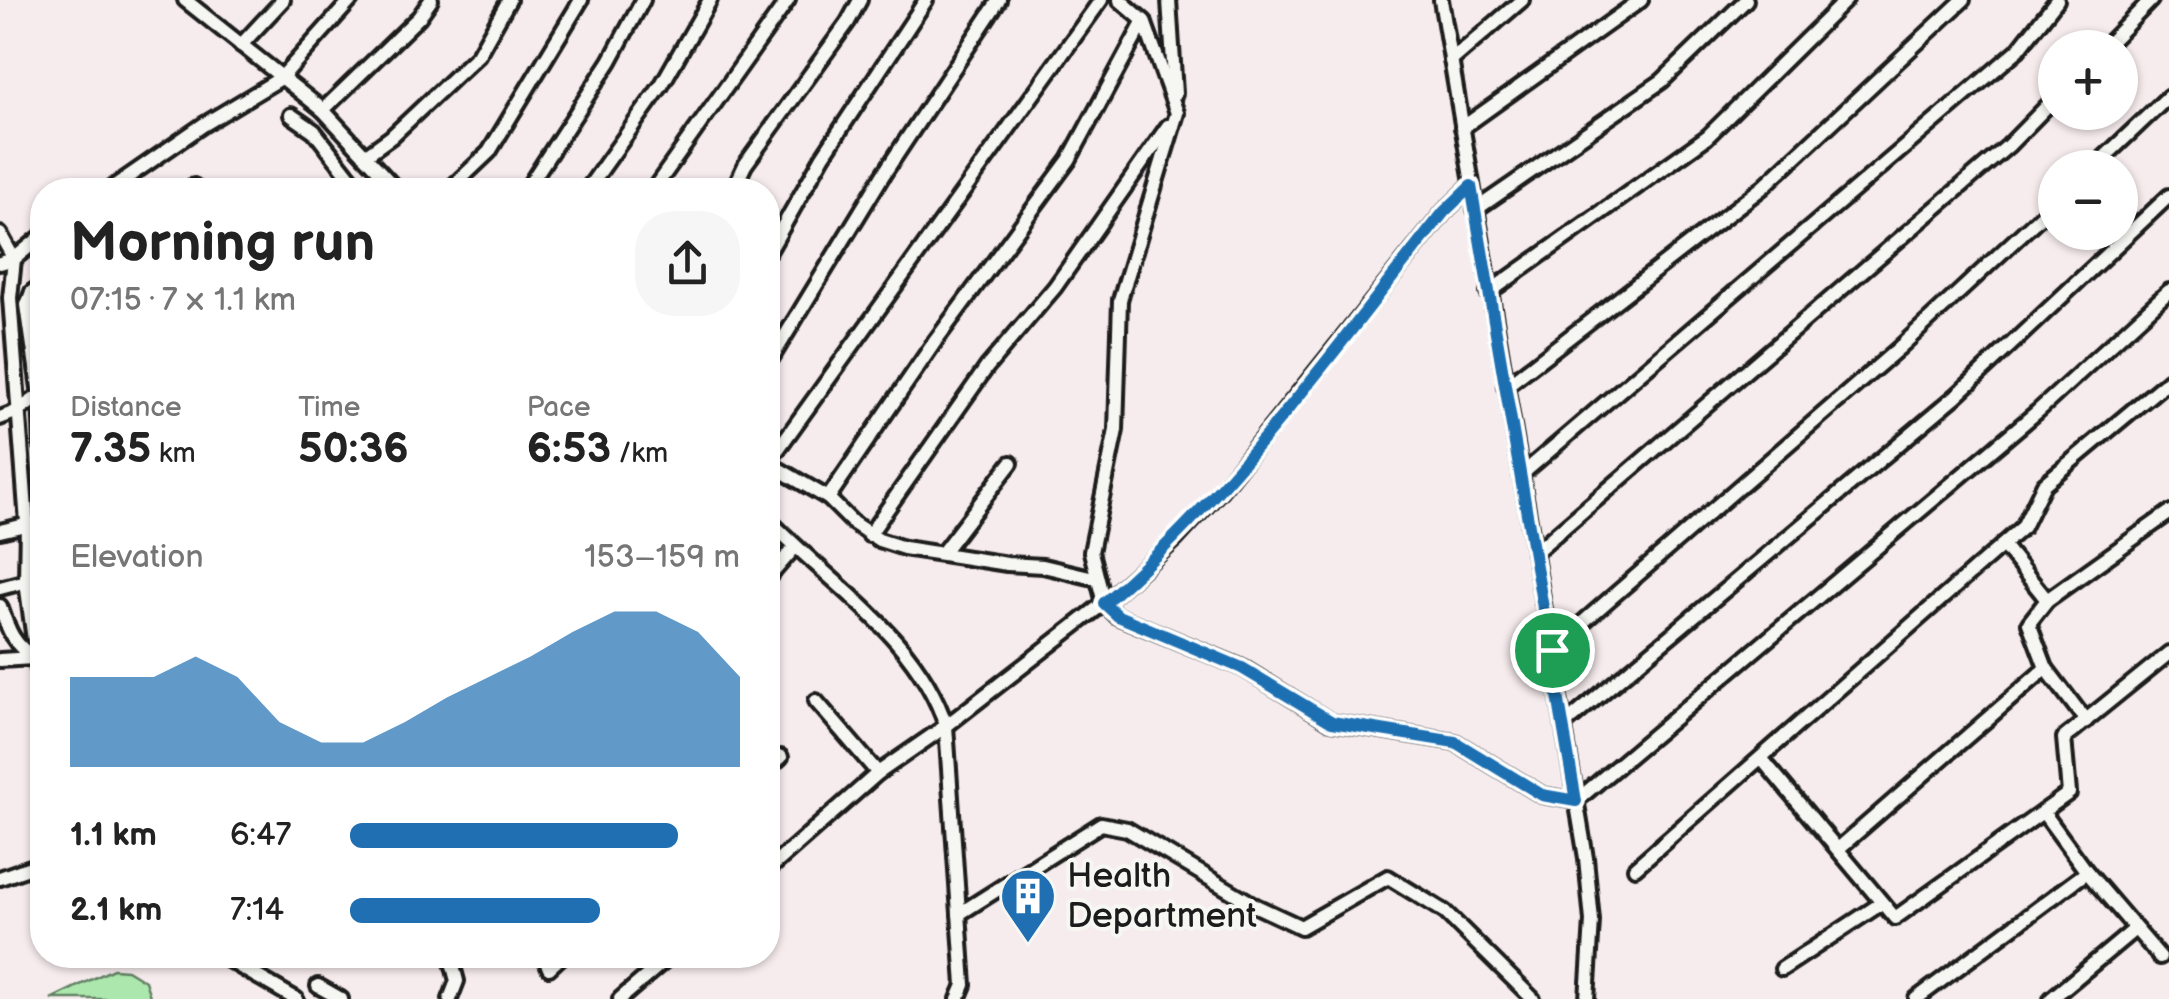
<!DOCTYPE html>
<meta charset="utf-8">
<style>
body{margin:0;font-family:"Balsamiq Sans",sans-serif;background:#f6f6f6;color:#222;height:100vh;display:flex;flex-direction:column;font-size:38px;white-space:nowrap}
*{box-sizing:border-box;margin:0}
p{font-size:32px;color:#767676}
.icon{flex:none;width:55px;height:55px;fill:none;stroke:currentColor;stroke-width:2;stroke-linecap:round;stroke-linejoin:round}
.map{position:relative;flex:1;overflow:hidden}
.side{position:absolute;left:30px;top:178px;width:750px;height:790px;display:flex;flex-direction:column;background:#fff;border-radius:40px;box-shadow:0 2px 8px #0004}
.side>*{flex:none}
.fabs{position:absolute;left:2038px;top:30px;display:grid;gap:20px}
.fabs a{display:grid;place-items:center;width:100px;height:100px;border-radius:50%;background:#fff;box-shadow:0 2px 8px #0004;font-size:50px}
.pin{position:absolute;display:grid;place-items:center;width:85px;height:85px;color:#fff;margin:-42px;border:5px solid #fff;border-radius:50%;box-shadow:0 2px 10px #0007}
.round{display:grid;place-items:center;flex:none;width:105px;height:105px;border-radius:40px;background:#f6f6f6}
.headline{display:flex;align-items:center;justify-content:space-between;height:170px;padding:0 40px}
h1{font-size:55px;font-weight:700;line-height:75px}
.figures{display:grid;grid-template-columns:repeat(3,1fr);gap:15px;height:170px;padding:10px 40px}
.figures div{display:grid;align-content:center}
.figures b{font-size:42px;font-weight:700}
.figures small{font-size:28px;font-weight:400}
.figures p{font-size:28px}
.chart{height:280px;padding:20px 40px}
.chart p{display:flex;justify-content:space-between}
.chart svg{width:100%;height:180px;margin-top:10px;fill:#1f6fb2;opacity:.7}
ul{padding:0 40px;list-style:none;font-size:32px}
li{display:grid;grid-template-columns:160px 120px 1fr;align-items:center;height:75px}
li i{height:25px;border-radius:12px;background:#1f6fb2}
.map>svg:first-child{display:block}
</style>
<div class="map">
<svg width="2169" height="999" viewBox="0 0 2169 999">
<rect width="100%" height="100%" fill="#f6ebed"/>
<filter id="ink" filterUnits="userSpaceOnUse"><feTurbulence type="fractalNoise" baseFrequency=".01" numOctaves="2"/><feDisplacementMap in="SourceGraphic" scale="20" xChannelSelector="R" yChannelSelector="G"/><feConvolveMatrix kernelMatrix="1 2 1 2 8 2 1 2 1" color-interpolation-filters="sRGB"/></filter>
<g filter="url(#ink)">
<path fill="#ace8ae" stroke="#648265" stroke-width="2.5" d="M113,969L127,970L145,981L151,999H51Z"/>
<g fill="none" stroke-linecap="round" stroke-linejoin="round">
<g stroke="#1c1c1c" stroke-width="20">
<g id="minor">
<path d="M185,0L323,110L397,190"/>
<path d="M1120,0L1144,21L1177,113L1120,300L1116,430L1091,552L1104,603L1117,616L1243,668L1331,722L1455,742L1542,795L1576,801L2037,412L2169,291"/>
<path d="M1169,0L1175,94"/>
<path d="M1441,0L1586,858L1592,921L1587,999"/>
<path d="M241,45L283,0"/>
<path d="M2104,48L2151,0"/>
<path d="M1451,61L1522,0"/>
<path d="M323,110L419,17L431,0"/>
<path d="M291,115L314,131L360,190"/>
<path d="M1462,128L1641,0"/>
<path d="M366,155L391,137L478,55L509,0"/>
<path d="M2093,168L2169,96"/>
<path d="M109,190L203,125L281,78L351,0"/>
<path d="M188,190L194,186"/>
<path d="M449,190L489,152L581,0"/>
<path d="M526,190L610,61L643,0"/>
<path d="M587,190L661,86L710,0"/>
<path d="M653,190L788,0"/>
<path d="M733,190L745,165L848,22L860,0"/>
<path d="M1475,210L1662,81L1746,0"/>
<path d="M0,234L14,259L10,298L27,523L26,582L42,698"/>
<path d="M768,253L823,156L926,0"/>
<path d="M0,263L14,259L42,236"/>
<path d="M42,285L32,292L27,305L40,395L42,446"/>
<path d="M1488,293L1707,137L1846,0"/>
<path d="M768,364L883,175L999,0"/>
<path d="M1505,387L1763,187L1963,0"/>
<path d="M0,418L18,411L42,394"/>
<path d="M768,463L1101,0"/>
<path d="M768,463L828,498L853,523L879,540L904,548L1007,564L1043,566L1098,579"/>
<path d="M1521,475L2018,50L2057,0"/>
<path d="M828,498L936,340L1069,160L1144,21"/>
<path d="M768,519C830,584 918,637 946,726L964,985L958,999"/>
<path d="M0,531L42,521"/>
<path d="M869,535L987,367L1055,287L1168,126"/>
<path d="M2003,545L2047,600L2029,623L2046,668L2086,721"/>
<path d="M943,552L1011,463"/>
<path d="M1534,553L2008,146L2055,98"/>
<path d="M768,578L795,547"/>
<path d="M0,588L42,577"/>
<path d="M2047,600L2169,513"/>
<path d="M0,606C8,629 13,645 35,658"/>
<path d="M1551,650L1899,348L2055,203"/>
<path d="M0,660L33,658"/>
<path d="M816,701L878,773"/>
<path d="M1564,725L1956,396L2169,196"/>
<path d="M1761,758L1895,918L2069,793L2064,738L2169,653"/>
<path d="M768,769L781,757"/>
<path d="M2043,812L2087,872L2160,957"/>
<path d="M1838,849L2046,668"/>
<path d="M1635,868L2023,527L2044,484L2169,380"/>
<path d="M768,870L878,773L946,726L1104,603L1176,539L1221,490L1444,212L1471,186"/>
<path d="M0,878L42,863"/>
<path d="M959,914L1101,824L1127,829L1256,906L1301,927L1388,877L1445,912L1533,999"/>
<path d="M220,955L296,999"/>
<path d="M544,955L549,968L563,955"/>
<path d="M1782,969L1882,903"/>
<path d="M318,986L341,999"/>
<path d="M450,999L457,981L450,955"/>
<path d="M620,999L671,955"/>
<path d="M1916,999L2087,872"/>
<path d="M2051,999L2135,929"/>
</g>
</g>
<use href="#minor" stroke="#f6f6f2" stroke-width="12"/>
</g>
</g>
<g fill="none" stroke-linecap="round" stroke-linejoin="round" filter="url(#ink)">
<g stroke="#fff" stroke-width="20">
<path id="route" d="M1471,186L1576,801L1542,795L1455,742L1332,722L1242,668L1118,616L1104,603C1235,491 1337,345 1444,212Z"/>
</g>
<use href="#route" stroke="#1f6fb2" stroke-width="12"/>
</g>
<defs>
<g id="building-pin" transform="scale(2.875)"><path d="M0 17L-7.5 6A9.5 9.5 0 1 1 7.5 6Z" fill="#1f6fb2" stroke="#f6f6f2"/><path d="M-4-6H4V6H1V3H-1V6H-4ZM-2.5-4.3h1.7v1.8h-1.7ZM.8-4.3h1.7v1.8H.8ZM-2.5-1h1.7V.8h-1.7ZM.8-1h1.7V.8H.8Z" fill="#fff"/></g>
</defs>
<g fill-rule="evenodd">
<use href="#building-pin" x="1028" y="896"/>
</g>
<g text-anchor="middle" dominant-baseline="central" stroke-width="8" stroke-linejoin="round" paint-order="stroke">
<g font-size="35" fill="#1c1c1c" stroke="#f6f6f2" text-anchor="start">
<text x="1067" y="876">Health<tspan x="1067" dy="40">Department</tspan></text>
</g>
</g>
</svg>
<div class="fabs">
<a>+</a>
<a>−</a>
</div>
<div class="pin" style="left:1552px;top:650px;background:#1e9e55"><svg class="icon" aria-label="arrive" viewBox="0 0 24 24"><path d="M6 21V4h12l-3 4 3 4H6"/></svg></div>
<section class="side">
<div class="headline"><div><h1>Morning run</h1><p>07:15 · 7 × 1.1 km</p></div><a class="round"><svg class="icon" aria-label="share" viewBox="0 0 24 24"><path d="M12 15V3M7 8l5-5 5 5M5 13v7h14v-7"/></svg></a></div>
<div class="figures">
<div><p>Distance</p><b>7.35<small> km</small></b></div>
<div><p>Time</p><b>50:36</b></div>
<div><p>Pace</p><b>6:53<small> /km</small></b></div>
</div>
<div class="chart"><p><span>Elevation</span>153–159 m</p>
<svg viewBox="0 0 160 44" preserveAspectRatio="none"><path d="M0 44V22L10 22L20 22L30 17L40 22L50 33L60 38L70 38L80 33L90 27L100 22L110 17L120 11L130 6L140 6L150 11L160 22V44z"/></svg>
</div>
<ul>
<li><b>1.1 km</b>6:47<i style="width:84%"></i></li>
<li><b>2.1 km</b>7:14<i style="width:64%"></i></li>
</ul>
</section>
</div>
